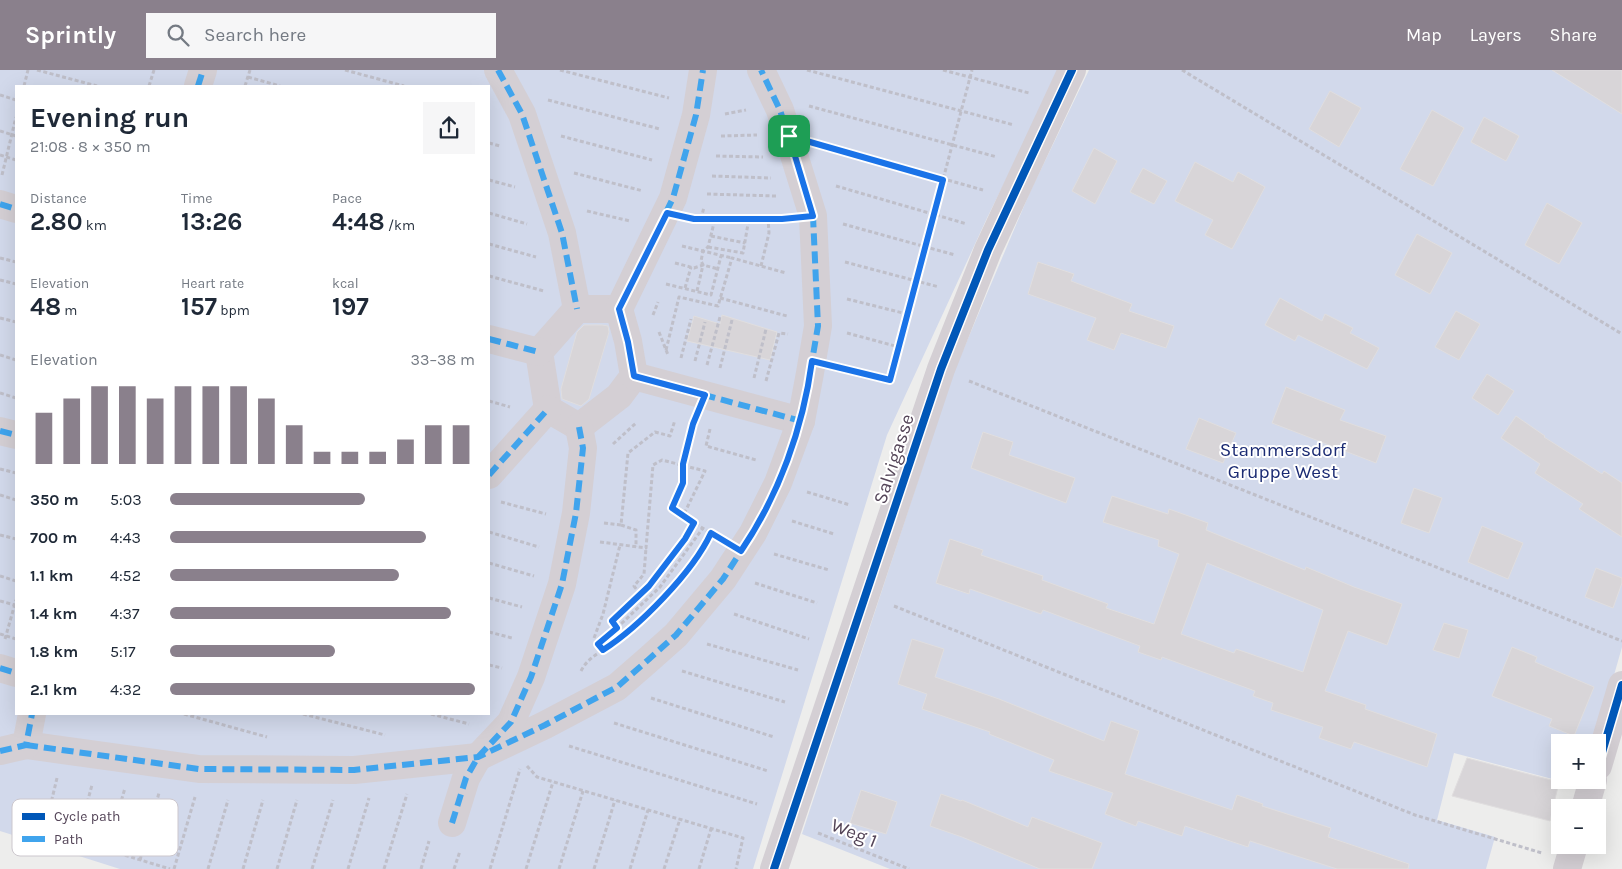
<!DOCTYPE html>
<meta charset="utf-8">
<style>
body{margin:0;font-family:Karla,sans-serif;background:#f6f6f7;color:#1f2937;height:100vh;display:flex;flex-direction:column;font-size:19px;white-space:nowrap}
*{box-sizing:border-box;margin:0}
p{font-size:16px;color:#747a83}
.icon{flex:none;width:28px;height:28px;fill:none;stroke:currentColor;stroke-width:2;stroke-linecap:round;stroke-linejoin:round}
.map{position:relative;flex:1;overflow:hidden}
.sheet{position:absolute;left:15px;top:15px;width:475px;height:630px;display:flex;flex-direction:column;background:#fff;border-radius:0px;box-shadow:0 5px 20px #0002}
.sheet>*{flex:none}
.buttons{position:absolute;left:1551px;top:664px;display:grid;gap:10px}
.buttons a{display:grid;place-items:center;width:55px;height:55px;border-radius:0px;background:#fff;box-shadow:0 5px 20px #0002;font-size:25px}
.pin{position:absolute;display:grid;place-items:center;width:42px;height:42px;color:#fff;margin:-21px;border-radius:10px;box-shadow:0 2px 8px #0006}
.round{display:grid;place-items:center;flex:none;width:52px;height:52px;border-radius:0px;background:#f6f6f7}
.headline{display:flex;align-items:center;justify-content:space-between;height:85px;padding:0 15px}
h1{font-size:28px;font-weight:700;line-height:38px}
.figures{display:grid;grid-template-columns:repeat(3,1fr);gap:8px;height:85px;padding:5px 15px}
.figures div{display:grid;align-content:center}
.figures b{font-size:25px;font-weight:700}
.figures small{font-size:14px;font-weight:400}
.figures p{font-size:14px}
.chart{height:140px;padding:10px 15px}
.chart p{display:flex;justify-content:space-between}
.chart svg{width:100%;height:90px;margin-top:5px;stroke:#8a808c;stroke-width:6}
ul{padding:0 15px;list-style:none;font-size:16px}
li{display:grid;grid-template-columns:80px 60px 1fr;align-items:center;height:38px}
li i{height:12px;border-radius:6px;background:#8a808c}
header{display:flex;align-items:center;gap:30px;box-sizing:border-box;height:70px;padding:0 25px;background:#8a808c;color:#fff}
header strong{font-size:24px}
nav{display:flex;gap:28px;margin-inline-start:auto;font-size:18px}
.search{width:350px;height:45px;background:#f6f6f7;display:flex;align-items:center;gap:12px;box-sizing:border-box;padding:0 18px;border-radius:0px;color:#747a83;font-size:19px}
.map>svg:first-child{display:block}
</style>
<header>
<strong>Sprintly</strong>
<div class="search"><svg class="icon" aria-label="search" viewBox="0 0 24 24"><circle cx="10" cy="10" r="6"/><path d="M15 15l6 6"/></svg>Search here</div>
<nav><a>Map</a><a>Layers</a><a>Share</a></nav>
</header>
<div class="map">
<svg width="1622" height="799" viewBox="0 0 1622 799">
<rect width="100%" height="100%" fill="#ededec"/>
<g fill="#d2d9eb" fill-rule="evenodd">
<path d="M0,0H1060L987,148L887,365L753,799H120L0,761ZM16,16H489V644H16Z"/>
<path d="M1089,0H1622V577L1595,672H1560V710H1585L1583,717L1454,683L1437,750L1495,767L1486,799H890L802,764L953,304L1030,122Z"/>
</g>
<g fill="#d8d5d8" stroke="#e0dedf" fill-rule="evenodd">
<path d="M1552,0H1622V44Z"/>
<path d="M1330,21L1361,38L1339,77L1309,59Z"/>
<path d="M1432,40L1464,58L1433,116L1400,99Z"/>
<path d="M1484,47L1519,66L1506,91L1471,72Z"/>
<path d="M1094,78L1117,91L1095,134L1072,121Z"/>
<path d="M1195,92L1233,112L1238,102L1265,117L1232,179L1205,165L1213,150L1175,131Z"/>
<path d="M1143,98L1167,111L1154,134L1130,122Z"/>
<path d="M1547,133L1582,153L1559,194L1525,175Z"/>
<path d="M1417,164L1452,183L1430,224L1395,205Z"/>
<path d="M1038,192L1074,204L1071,211L1132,234L1129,241L1174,256L1166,278L1121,263L1114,280L1087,270L1096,248L1028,224Z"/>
<path d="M1280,228L1322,251L1325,244L1353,258L1350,263L1379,278L1367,299L1298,265L1295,271L1265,255Z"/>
<path d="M1456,241L1480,254L1459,290L1435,277Z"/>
<path d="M722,245L777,262L770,290L687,271L694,246L720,254Z"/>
<path d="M584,255H602L608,256L609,262L589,329L581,336L562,329L561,319L577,262Z"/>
<path d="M1487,304L1514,321L1498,345L1472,328Z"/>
<path d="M1286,317L1345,340L1340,350L1386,366L1376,393L1272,353Z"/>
<path d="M1516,346L1545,366L1544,367L1602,404L1604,401L1622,413V467L1579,439L1583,434L1535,403L1540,394L1501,368Z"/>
<path d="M1199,348L1236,363L1223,393L1186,379Z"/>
<path d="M983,362L1013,372L1009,385L1075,408L1066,433L971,398Z"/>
<path d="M1414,418L1442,428L1429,463L1401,453Z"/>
<path d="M1112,426L1168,444L1169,439L1208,453L1206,460L1305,500L1306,497L1354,517L1402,534L1387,575L1348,561L1325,621L1366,635L1365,639L1437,664L1427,697L1354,672L1351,679L1319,668L1323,657L1271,640L1273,633L1253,626L1255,621L1162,587L1161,590L1138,582L1140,576L1043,540L1041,544L970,519L969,524L936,513L950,469L983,480L981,485L1043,506L1042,510L1108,534L1106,538L1154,554L1179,484L1158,476L1159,470L1103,452ZM1207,493L1323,540L1303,602L1236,579L1234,583L1181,564Z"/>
<path d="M1482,456L1523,473L1508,509L1468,492Z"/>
<path d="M1596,498L1622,508V513L1613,538L1585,527Z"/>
<path d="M1444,553L1468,560L1459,588L1433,580Z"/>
<path d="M912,569L944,579L935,607L999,629L1104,671L1111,651L1139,661L1125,704L1232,740L1237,725L1263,734L1262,736L1331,758L1328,767L1409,794L1408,799H1337L1250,771L1248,777L1185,756L1182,766L1138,751L1136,756L1105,744L1113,723L1049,701L1054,690L989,664L990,662L922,639L927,624L898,614Z"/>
<path d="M1512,577L1537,587L1535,592L1594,617L1574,666L1549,656L1552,649L1492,626Z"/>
<path d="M1467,688L1559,712L1550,751L1452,726Z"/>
<path d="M861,720L897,732L886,764L850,753Z"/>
<path d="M941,724L961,731L962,730L1028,757L1032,747L1102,773L1092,799H1040L962,767L930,756Z"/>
</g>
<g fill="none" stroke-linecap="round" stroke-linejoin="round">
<g stroke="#bfbfc9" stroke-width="3" stroke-dasharray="4 2.5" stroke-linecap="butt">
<path d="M37,0L97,16"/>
<path d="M345,0L404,16"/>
<path d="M560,0L669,28"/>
<path d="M807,0L1014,55"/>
<path d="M943,0L1029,23"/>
<path d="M1182,0L1622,264"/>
<path d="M248,7L280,16"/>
<path d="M24,16L28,0"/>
<path d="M149,16L154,0"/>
<path d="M245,16L250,0"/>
<path d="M0,25L16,30"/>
<path d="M548,30L660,59"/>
<path d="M809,36L997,87"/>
<path d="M725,44L746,40"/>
<path d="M0,61L16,66"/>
<path d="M561,66L652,90"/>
<path d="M721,66L757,65"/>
<path d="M489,73L500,76"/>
<path d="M823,75L983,120"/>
<path d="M0,85L16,90"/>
<path d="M716,86L763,87"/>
<path d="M574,103L643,121"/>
<path d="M2,105L16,47"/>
<path d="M712,106L771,108"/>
<path d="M489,110L515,117"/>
<path d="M836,116L967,154"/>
<path d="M707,124L776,126"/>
<path d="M587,141L630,151"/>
<path d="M489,143L527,154"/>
<path d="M697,149H783"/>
<path d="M701,149L704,137"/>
<path d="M843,154L955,185"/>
<path d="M711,166L745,173"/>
<path d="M489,174L536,187"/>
<path d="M682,176L732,188"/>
<path d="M708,177L743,183L749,148"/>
<path d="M0,188L16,192"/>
<path d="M845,192L939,217"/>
<path d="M675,193L694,198L703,195L718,199"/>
<path d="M761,196L769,163L768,148"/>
<path d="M489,206L544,221"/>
<path d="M0,210L16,214"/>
<path d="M666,214L711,225L721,186"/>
<path d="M685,218L691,197"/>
<path d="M697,221L703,195L701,191L703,181L708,177L715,149"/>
<path d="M720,228L787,246"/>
<path d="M847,229L907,244"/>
<path d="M653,245L658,232"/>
<path d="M0,248L16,252"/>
<path d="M659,262L668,285"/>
<path d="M847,263L899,277"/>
<path d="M666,280L679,227L718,236L732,188L786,203"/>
<path d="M0,285L16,290"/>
<path d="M681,288L691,249"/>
<path d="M695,291L705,252"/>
<path d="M707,295L720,247"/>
<path d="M720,298L732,250"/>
<path d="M840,298L890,310L972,0"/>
<path d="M754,308L766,259"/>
<path d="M766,311L779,263L788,264"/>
<path d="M969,311L1622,571"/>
<path d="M0,323L16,328"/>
<path d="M489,331L510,337"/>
<path d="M694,354L683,394V413L671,438L712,464"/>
<path d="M710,359L706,376L756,390"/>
<path d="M613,374L636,353"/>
<path d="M0,399L16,403"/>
<path d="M807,422L850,435"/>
<path d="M0,425L16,430"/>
<path d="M501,432L546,444"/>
<path d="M792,451L834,464"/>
<path d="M604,453L621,455L628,383L655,362L670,366L675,350"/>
<path d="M621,455L636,460V477"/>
<path d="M489,462L539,477"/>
<path d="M0,465L16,469"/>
<path d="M600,472L646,478L653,395L662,390L705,401L683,446"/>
<path d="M774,484L829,500"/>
<path d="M489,493L534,506"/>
<path d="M0,506L16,511"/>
<path d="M755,513L817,533"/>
<path d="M640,524L634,516L644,504L646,478"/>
<path d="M489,528L522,537"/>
<path d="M0,531L15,535"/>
<path d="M894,536L1415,745L1542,783"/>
<path d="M734,544L809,569"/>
<path d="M617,558L612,551L649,515L685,469L694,453"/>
<path d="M489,562L512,568"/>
<path d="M0,564L16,569"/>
<path d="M5,569L16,530"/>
<path d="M598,573L594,568L603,544L620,475"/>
<path d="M707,574L798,600"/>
<path d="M603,580L598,573L622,553L660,517L703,458"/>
<path d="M489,595L502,598"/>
<path d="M581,601C589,585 606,580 619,570C648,547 696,496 711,463"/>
<path d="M682,601L785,632"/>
<path d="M651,628L774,667"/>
<path d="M184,644L267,667"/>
<path d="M303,644L385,665"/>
<path d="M431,644L469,654"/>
<path d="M614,653L768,701"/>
<path d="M569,676L757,734"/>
<path d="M527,696L537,707L743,768L736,799"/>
<path d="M57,708L51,733L49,751L59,765L170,799"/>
<path d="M818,763L909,799"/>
<path d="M77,770L92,715"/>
<path d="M107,780L125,718"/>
<path d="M140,790L159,723"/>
<path d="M174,799L195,727"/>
<path d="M208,799L228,730"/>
<path d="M243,799L263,730"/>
<path d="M277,799L297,730"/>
<path d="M312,799L333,730"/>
<path d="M348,799L369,728"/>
<path d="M384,799L407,724"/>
<path d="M421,799L429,771"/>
<path d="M454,799L460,781"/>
<path d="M490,799L520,699"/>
<path d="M526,799L553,712"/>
<path d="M559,799L583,721"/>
<path d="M594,799L615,730"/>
<path d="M630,799L648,740"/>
<path d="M664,799L680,749"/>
<path d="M699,799L711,759"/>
</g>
<g stroke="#d4cfd4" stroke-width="28">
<path d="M498,0L522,44L562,163L577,239"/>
<path d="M198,16L203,0"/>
<path d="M0,134L16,139"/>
<path d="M577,239H619L628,271L634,306L619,326L579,357L548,339L539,282Z"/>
<path d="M619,239L673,128L696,45L703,0"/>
<path d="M489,269L539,282"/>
<path d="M634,306L801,351"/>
<path d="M0,361L16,365"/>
<path d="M489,405L548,339"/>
<path d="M0,598L16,603"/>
<path d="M26,675L199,699L354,700L478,687L545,655L617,617L648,590L676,565L723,509L753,463L778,413L801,351L810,303L818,256L813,146L780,40L761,0"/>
<path d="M0,681L26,675L32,644"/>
<path d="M1598,696L1622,615"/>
<path d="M1585,738L1593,710"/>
<path d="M452,753L466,708L478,687L511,652L531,607L562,514L576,443L583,378L579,357"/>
<path d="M774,799L941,299L988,180L1072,0"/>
<path d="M1567,799L1574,775"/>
</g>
<g stroke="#40a4ed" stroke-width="6" stroke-dasharray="12 6" stroke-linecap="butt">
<path d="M498,0L522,44L562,163L577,239"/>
<path d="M198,16L203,0"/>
<path d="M0,134L16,139"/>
<path d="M619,239L673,128L696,45L703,0"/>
<path d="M489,269L539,282"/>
<path d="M634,306L801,351"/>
<path d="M0,361L16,365"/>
<path d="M489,405L548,339"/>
<path d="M0,598L16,603"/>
<path d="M26,675L199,699L354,700L478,687L545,655L617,617L648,590L676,565L723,509L753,463L778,413L801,351L810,303L818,256L813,146L780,40L761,0"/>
<path d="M0,681L26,675L32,644"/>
<path d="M452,753L466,708L478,687L511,652L531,607L562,514L576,443L583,378L579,357"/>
</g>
<g stroke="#fff" stroke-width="11">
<g id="cycleway">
<path d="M1598,696L1622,615"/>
<path d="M774,799L941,299L988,180L1072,0"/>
</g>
</g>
<use href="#cycleway" stroke="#0057b8" stroke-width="8"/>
</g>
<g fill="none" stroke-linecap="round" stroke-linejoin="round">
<g stroke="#fff" stroke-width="10">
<path id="route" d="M789,66L943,110L890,310L812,291C803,358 779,425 741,481L711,463C693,502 639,557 603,580L598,574L617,558L612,551L649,516L685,469L694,453L672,438L683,413V394L693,354L705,325L634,306L628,272L619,239L667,143L694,149H782L813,146Z"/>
</g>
<use href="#route" stroke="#1a73e8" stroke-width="6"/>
</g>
<g text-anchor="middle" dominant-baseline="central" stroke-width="4" stroke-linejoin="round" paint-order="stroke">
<g font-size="19" fill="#1b2b73" stroke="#fff">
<text x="1283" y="380">Stammersdorf<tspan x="1283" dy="22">Gruppe West</tspan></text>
</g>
<g font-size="19" fill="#544558" stroke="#fff">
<text transform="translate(894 389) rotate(-72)">Salvigasse</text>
<text transform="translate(854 763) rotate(22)">Weg 1</text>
</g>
</g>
<rect x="12" y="729" width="166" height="57" rx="8" fill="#fff" stroke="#ccc7cd" stroke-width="1"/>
<rect x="22" y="743" width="23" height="7" fill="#0057b8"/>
<rect x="22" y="766" width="23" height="6" fill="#40a4ed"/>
<g font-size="14" fill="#544558">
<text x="54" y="751">Cycle path</text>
<text x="54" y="774">Path</text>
</g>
</svg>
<div class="buttons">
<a>+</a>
<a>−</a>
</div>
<div class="pin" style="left:789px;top:66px;background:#1e9e55"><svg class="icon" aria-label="arrive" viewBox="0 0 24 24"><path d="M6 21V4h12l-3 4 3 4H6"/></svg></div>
<section class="sheet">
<div class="headline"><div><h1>Evening run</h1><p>21:08 · 8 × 350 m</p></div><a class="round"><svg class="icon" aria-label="share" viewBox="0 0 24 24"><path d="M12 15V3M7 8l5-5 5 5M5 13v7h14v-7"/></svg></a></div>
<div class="figures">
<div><p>Distance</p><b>2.80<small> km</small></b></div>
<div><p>Time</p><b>13:26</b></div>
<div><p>Pace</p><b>4:48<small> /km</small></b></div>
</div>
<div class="figures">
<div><p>Elevation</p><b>48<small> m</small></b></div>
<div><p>Heart rate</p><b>157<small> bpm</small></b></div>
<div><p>kcal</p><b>197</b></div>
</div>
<div class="chart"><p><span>Elevation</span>33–38 m</p>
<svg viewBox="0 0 160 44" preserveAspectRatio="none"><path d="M5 44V19M15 44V12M25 44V6M35 44V6M45 44V12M55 44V6M65 44V6M75 44V6M85 44V12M95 44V25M105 44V38M115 44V38M125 44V38M135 44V32M145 44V25M155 44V25"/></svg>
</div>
<ul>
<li><b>350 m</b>5:03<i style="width:64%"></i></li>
<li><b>700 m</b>4:43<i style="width:84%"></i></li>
<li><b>1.1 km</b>4:52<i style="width:75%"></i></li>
<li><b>1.4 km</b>4:37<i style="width:92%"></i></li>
<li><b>1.8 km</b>5:17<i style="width:54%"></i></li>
<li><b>2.1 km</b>4:32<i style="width:100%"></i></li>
</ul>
</section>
</div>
